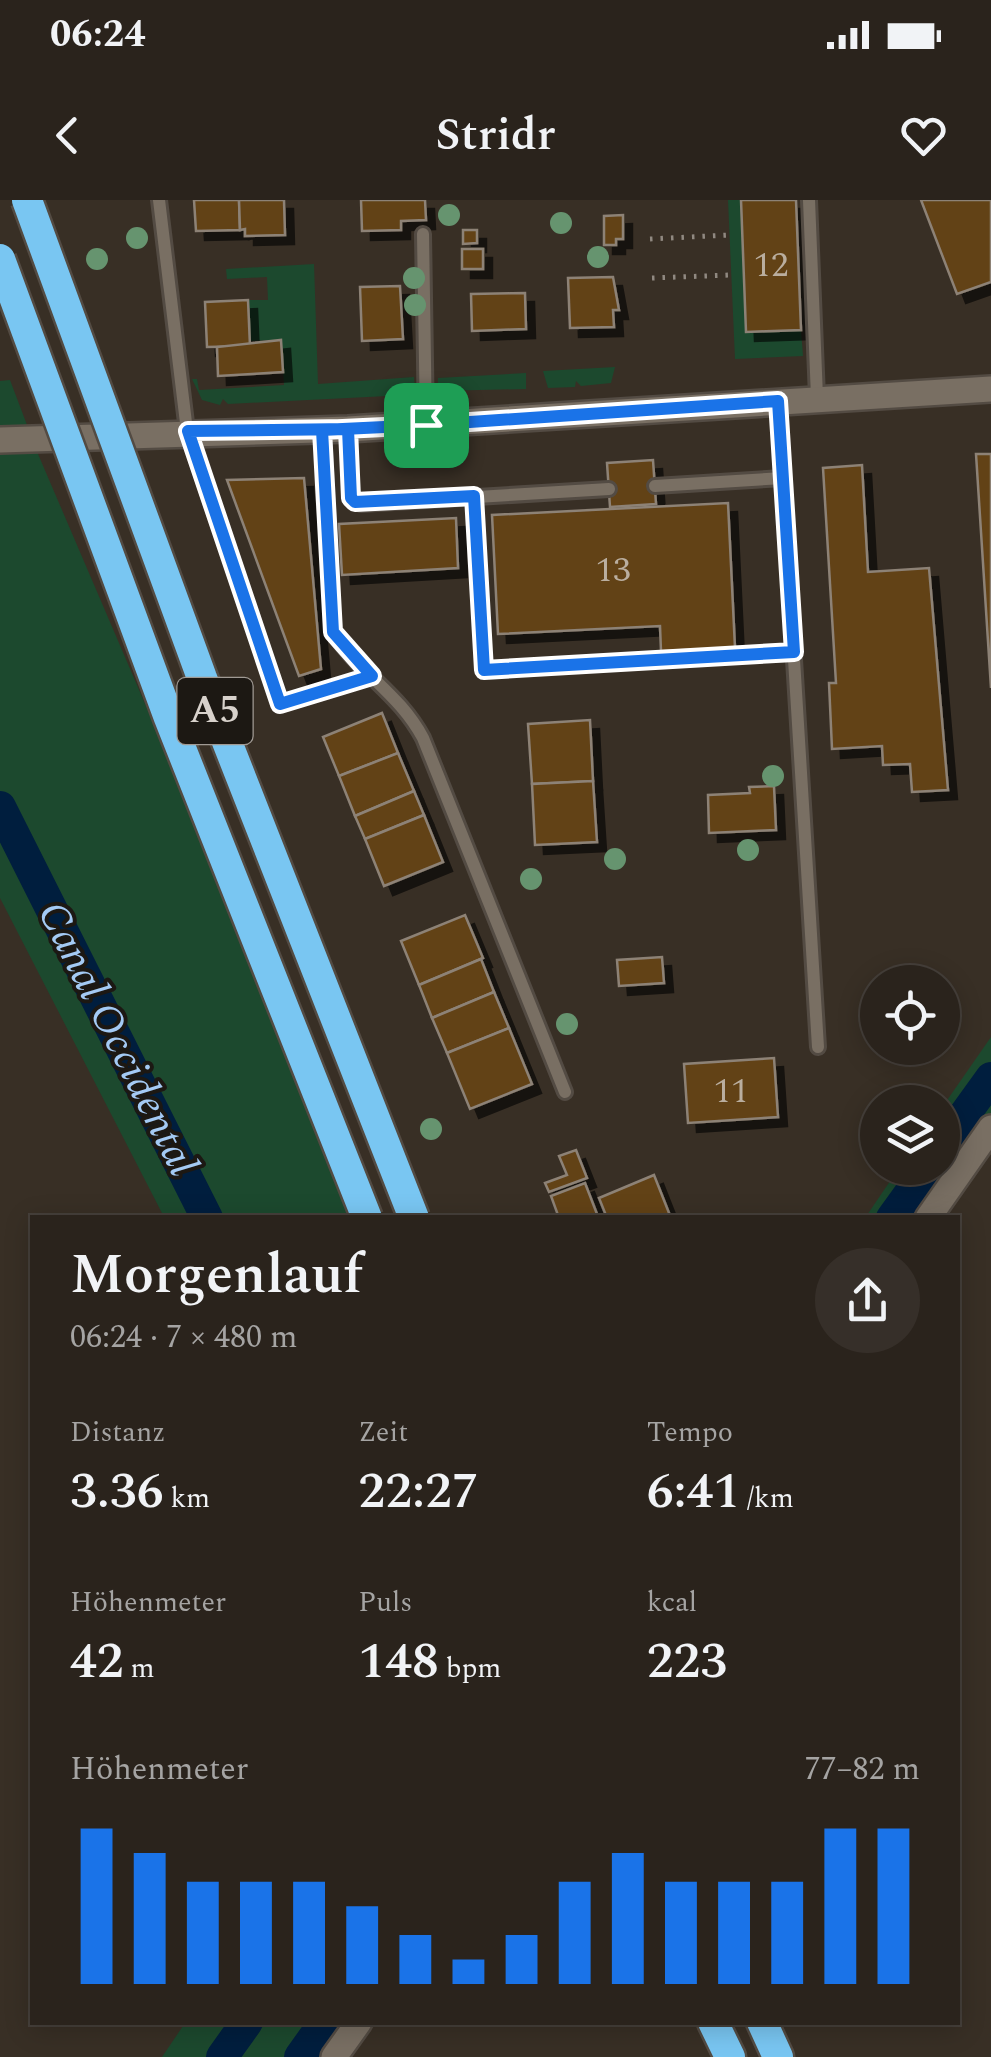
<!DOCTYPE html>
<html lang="de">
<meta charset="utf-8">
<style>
body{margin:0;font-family:Spectral,serif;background:#362f29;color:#f1f3f6;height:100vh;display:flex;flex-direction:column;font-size:38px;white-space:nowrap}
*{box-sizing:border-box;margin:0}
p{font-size:32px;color:#a5a4a3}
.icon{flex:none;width:55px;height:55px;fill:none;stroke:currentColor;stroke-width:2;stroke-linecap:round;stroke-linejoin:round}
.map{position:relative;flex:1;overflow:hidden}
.drawer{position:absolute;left:30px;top:1015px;width:930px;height:810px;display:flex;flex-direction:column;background:#2a231c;border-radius:0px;box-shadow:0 5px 25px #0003,0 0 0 2px #46403b}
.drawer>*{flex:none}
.buttons{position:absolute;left:860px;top:765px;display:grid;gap:20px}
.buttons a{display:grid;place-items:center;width:100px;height:100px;border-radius:50%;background:#2a231c;box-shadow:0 5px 25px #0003,0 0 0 2px #46403b;font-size:50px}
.pin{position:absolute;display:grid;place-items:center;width:85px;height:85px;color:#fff;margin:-42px;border-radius:20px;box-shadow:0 5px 15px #0006}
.round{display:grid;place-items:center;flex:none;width:105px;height:105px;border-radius:52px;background:#362f29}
.summary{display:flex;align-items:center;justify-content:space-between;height:170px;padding:0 40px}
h1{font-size:55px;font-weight:600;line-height:75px}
.metrics{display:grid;grid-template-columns:repeat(3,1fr);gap:15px;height:170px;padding:10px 40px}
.metrics div{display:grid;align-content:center}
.metrics b{font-size:50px;font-weight:600}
.metrics small{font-size:28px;font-weight:400}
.metrics p{font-size:28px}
.chart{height:280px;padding:20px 40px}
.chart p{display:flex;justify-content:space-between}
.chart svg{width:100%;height:180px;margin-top:10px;stroke:#1a73e8;stroke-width:6}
.status{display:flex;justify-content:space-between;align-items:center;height:70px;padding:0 50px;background:#2a231c;direction:ltr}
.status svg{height:28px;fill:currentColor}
header{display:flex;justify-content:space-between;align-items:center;height:130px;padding:0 40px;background:#2a231c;font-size:45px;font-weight:600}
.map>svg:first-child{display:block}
</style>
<div class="status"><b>06:24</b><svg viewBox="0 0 49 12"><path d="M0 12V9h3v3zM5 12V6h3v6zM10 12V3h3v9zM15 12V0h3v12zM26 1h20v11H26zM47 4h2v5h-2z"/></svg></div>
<header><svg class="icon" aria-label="back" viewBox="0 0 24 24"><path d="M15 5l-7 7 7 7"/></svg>Stridr<svg class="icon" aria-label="heart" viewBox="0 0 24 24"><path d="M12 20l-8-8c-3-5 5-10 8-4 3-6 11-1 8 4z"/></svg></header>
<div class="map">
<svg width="991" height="1857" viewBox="0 0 991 1857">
<defs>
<filter id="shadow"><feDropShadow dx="9" dy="9" stdDeviation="0" flood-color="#0009"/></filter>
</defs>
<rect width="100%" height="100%" fill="#382f25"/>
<g fill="#1c492e">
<path d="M728,0H741L746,131L801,130L803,156L735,159Z"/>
<path d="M314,64L318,184L414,177L415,189H407V195L228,204L223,199L220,205L202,200L192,179H197L199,190L284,185L281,140L249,141L248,100H268L267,77L227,79L226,69Z"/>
<path d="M615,167L611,183L581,186L576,181L575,187L548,188L543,171Z"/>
<path d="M526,173V189L438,191V178Z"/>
<path d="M10,180L38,254L365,1017H164L0,698V181Z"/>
<path d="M991,837V928L928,1017L865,1018L899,968H942L943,906Z"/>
<path d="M185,1823H358L336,1857H162Z"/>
</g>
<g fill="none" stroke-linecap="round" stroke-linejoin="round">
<g stroke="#001e3e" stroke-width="32">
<path d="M0,607L207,1018"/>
<path d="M942,946L991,878"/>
<path d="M892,1018L928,968"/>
<path d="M222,1857L247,1822"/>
<path d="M300,1857L325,1822"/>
</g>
</g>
<g fill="#624218" stroke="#8d8276" stroke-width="2.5" filter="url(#shadow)">
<path d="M194,0H239L240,30L196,31Z"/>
<path d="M239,0H284L285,35L245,36V29L240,30Z"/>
<path d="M361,0H425L426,20L401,21V30L362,31Z"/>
<path d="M741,0H796L801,130L746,132Z"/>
<path d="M921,0H991V82L957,94Z"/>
<path d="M623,15V39H616V45H604V16Z"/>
<path d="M463,30H477V43L463,44Z"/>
<rect x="462" y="49" width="21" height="20"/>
<path d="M613,77L619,110H613L614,127L570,128L568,78Z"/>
<path d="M400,86L403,139L362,141L360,87Z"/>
<path d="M525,93L526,129L472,131L471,94Z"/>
<path d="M248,100L250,146L207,147L205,102Z"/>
<path d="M281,140L283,172L218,176L217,147Z"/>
<path d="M976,254H991V488Z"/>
<path d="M653,260L656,304L610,307L607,263Z"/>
<path d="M862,265L868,372L929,368L948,590L912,592L910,564L883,565L882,546L832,549L829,483H836L823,268Z"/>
<path d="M304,278L321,469L299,476L227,280Z"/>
<path d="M728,303L735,448L661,451L660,426L498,434L492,315Z"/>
<path d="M456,318L458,368L342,375L339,324Z"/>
<path d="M382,513L398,553L339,576L323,537Z"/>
<path d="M590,520L593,581L532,584L528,524Z"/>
<path d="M398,553L414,591L355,616L339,576Z"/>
<path d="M593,581L597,642L535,645L532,584Z"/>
<path d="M774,586L776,630L709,633L708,595L750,593L749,587Z"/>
<path d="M414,591L424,615L365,639L355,616Z"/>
<path d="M424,615L443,662L384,686L365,639Z"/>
<path d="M465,715L483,758L419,785L401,741Z"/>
<path d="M662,757L664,783L619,786L617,760Z"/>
<path d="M481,759L494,792L432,818L419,785Z"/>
<path d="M494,792L509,828L447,853L432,818Z"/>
<path d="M509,828L532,884L470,909L447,853Z"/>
<path d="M774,858L778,917L688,923L684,864Z"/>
<path d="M576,950L587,978L549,992L545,983L567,975L559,956Z"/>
<path d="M654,975L671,1018H607L599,998Z"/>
<path d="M585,983L597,1014L559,1018L551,996Z"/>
</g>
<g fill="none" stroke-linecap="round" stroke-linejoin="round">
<g stroke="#534b43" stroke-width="18">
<g id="lane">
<path d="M159,0L187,231L280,504L372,476"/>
<path d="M809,0L817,197"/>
<path d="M423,34L426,225"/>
<path d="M778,201L818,847"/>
<path d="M348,229L351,298L361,304L609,289"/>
<path d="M323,230L333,432C360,474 399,493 423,538L565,892"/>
<path d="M655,286L783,278"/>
<path d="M474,296L484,470L794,452"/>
</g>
</g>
<g stroke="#534b43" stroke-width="30">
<g id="street">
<path d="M928,1018L991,928"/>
<path d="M334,1857L359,1822"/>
</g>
</g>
<g stroke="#534b43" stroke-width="30">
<path id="secondary" d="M0,240L348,229L991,189"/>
</g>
<g stroke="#534b43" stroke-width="35">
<g id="highway">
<path d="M713,1822L730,1857"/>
<path d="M762,1822L778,1857"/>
</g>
</g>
<g stroke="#908981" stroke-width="5" stroke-dasharray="2.5 8" stroke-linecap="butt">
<path d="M650,39L729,35"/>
<path d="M652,78L730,75"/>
</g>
<use href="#lane" stroke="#796f63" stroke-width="12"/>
<use href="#street" stroke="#796f63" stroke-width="25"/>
<use href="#secondary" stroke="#796f63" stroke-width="25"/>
<use href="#highway" stroke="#79c6f2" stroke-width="30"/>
<g stroke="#534b43" stroke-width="35" stroke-linecap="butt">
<g id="highway-bridge">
<path d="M27,0L202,478L414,1018"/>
<path d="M0,59L169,518L367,1018"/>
</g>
</g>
<use href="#highway-bridge" stroke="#79c6f2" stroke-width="30"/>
</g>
<g fill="#66946f">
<circle cx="449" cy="15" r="11"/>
<circle cx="561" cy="23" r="11"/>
<circle cx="137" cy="38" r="11"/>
<circle cx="598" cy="57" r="11"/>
<circle cx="97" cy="59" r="11"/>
<circle cx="414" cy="78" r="11"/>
<circle cx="415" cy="105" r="11"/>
<circle cx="773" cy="576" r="11"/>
<circle cx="748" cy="650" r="11"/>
<circle cx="615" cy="659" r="11"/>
<circle cx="531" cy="679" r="11"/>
<circle cx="567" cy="824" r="11"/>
<circle cx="431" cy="929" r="11"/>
</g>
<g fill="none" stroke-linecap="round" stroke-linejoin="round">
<g stroke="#fff" stroke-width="20">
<path id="route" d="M426,225L322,230L333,432L372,476L280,504L188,231L348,229L351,298L355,302L474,296L484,470L794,452L778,201L426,225"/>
</g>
<use href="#route" stroke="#1a73e8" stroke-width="12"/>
</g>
<g text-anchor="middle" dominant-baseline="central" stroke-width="8" stroke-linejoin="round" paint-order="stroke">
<g font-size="35" fill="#baae9f">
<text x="771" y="65">12</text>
<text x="613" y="370">13</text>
<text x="731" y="891">11</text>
</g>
<rect fill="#1c1813" stroke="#a09a94" stroke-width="2.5" x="177.5" y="478" width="75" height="66" rx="8"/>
<g font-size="38" font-weight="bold" fill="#d8d2cc">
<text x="215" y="511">A5</text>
</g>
<g font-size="42" font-style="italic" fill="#a4caf4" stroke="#1c1813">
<text transform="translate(117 839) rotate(63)">Canal Occidental</text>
</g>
</g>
</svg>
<div class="buttons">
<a><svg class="icon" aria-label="locate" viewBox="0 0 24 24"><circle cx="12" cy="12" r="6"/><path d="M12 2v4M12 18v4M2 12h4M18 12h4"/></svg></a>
<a><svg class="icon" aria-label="layers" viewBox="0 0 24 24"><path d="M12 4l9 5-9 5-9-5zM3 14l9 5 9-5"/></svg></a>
</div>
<div class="pin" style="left:426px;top:225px;background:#1e9e55"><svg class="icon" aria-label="arrive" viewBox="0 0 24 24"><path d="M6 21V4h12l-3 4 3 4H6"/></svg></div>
<section class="drawer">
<div class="summary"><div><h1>Morgenlauf</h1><p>06:24 · 7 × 480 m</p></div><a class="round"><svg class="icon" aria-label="share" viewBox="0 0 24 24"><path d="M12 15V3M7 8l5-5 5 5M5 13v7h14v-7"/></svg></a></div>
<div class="metrics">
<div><p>Distanz</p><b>3.36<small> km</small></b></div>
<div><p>Zeit</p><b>22:27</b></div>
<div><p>Tempo</p><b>6:41<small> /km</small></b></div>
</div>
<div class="metrics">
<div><p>Höhenmeter</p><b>42<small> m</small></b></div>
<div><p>Puls</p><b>148<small> bpm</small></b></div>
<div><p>kcal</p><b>223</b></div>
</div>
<div class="chart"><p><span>Höhenmeter</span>77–82 m</p>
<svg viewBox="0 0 160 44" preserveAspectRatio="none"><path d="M5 44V6M15 44V12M25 44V19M35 44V19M45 44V19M55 44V25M65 44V32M75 44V38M85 44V32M95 44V19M105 44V12M115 44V19M125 44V19M135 44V19M145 44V6M155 44V6"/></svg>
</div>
</section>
</div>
